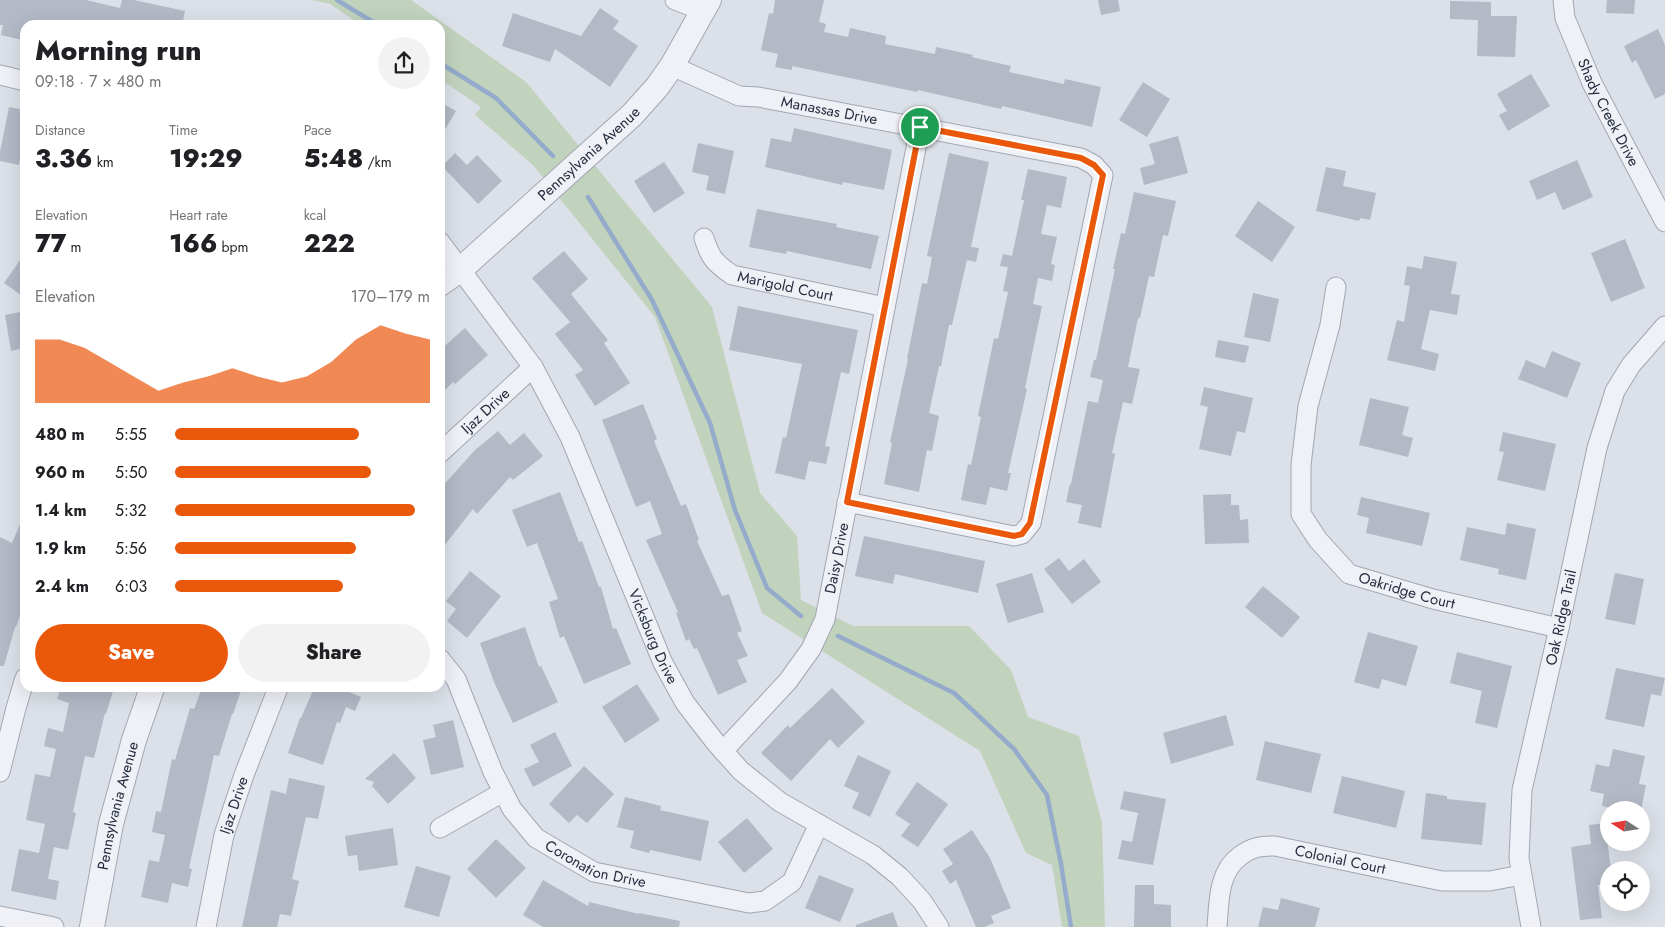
<!DOCTYPE html>
<meta charset="utf-8">
<style>
body{margin:0;font-family:Jost,sans-serif;background:#f2f2f2;color:#202124;height:100vh;display:flex;flex-direction:column;font-size:19px;white-space:nowrap}
*{box-sizing:border-box;margin:0}
p{font-size:16px;color:#757577}
.icon{flex:none;width:28px;height:28px;fill:none;stroke:currentColor;stroke-width:2;stroke-linecap:round;stroke-linejoin:round}
.map{position:relative;flex:1;overflow:hidden}
.details{position:absolute;left:20px;top:20px;width:425px;height:672px;display:flex;flex-direction:column;background:#fff;border-radius:15px;box-shadow:0 5px 20px #0002}
.details>*{flex:none}
.needle{width:32px;rotate:282deg}
.buttons{position:absolute;left:1600px;top:801px;display:grid;gap:10px}
.buttons a{display:grid;place-items:center;width:50px;height:50px;border-radius:50%;background:#fff;box-shadow:0 5px 20px #0002;font-size:25px}
.pin{position:absolute;display:grid;place-items:center;width:42px;height:42px;color:#fff;margin:-21px;border:2px solid #fff;border-radius:50%;box-shadow:0 1px 5px #0007}
.round{display:grid;place-items:center;flex:none;width:52px;height:52px;border-radius:26px;background:#f2f2f2}
.head{display:flex;align-items:center;justify-content:space-between;height:85px;padding:0 15px}
h1{font-size:28px;font-weight:800;line-height:38px}
.metrics{display:grid;grid-template-columns:repeat(3,1fr);gap:8px;height:85px;padding:5px 15px}
.metrics div{display:grid;align-content:center}
.metrics b{font-size:25px;font-weight:800}
.metrics small{font-size:14px;font-weight:400}
.metrics p{font-size:14px}
.chart{height:140px;padding:10px 15px}
.chart p{display:flex;justify-content:space-between}
.chart svg{width:100%;height:90px;margin-top:5px;fill:#ea580c;opacity:.7}
.cta{display:flex;gap:10px;margin-top:auto;padding:10px 15px}
.cta a{flex:1;height:58px;border-radius:30px;background:#ea580c;color:#fff;font-size:20px;font-weight:800;line-height:58px;text-align:center}
.cta a+a{background:#f2f2f2;color:#202124}
ul{padding:0 15px;list-style:none;font-size:16px}
li{display:grid;grid-template-columns:80px 60px 1fr;align-items:center;height:38px}
li i{height:12px;border-radius:6px;background:#ea580c}
.map>svg:first-child{display:block}
</style>
<div class="map">
<svg width="1665" height="927" viewBox="0 0 1665 927">
<rect width="100%" height="100%" fill="#dce0e8"/>
<path fill="#c1d2bd" d="M312,0H411L526,82L712,307L760,493L797,536L801,600L853,626H969L1011,670L1028,717L1079,736L1102,823L1105,927H1062L1052,865L1026,853L980,751L762,613L655,317L533,165L475,115L481,107L440,79V25H361L330,4Z"/>
<g fill="none" stroke-linecap="round" stroke-linejoin="round">
<g stroke="#94abcb" stroke-width="4.5">
<path d="M337,0L378,25"/>
<path d="M440,63L496,98L553,156"/>
<path d="M588,197L652,300L710,423L735,510L767,588L801,616"/>
<path d="M838,636L954,693L1014,749L1047,795L1061,864L1071,927"/>
</g>
</g>
<g fill="#b3b9c5">
<path d="M0,0H86L120,8L122,0H134L185,11L182,25L165,22V25H25L22,40L1,35L3,25H0Z"/>
<path d="M775,0H824L819,22L826,24L824,32L848,37L850,28L886,36L885,44L935,54L936,47L973,55L972,57L1011,66L1009,72L1064,84L1065,79L1101,87L1092,127L1002,106L1001,109L918,90L917,92L792,66V70L775,67L778,54L761,50L769,13L773,14Z"/>
<path d="M1098,0H1118L1120,11L1101,15Z"/>
<path d="M1607,0H1635L1634,14L1606,13Z"/>
<path d="M1450,1L1491,2V16H1517L1515,57L1477,56L1478,20L1450,19Z"/>
<path d="M600,8L619,21L613,29L638,46L610,87L555,49L550,62L502,46L513,13L581,36Z"/>
<path d="M1658,29L1665,45V94L1655,99L1636,60L1632,63L1624,46Z"/>
<path d="M1531,74L1550,106L1508,131L1499,115L1507,111L1497,94Z"/>
<path d="M1143,82L1170,99L1147,137L1119,120Z"/>
<path d="M440,102L456,111L440,138Z"/>
<path d="M9,107L25,110V140H24L19,165L0,161V152Z"/>
<path d="M794,128L892,150L884,190L843,182L842,185L765,167L771,138L791,142Z"/>
<path d="M1178,136L1188,173L1144,185L1140,168L1155,164L1149,144Z"/>
<path d="M698,143L734,151L725,194L706,190L709,176L692,172Z"/>
<path d="M455,153L467,165L477,155L502,181L478,204L442,166Z"/>
<path d="M949,153L989,162L971,247L979,248L976,262L967,260L952,325H949L941,366H939L929,413L939,416L932,451L927,450L919,492L884,484L892,443L890,442L908,359H907L922,283L927,284L932,257L927,256Z"/>
<path d="M1577,160L1593,197L1563,210L1555,192L1537,200L1529,181Z"/>
<path d="M664,162L685,193L654,213L634,181Z"/>
<path d="M1326,167L1346,171L1343,186L1376,193L1370,220L1360,218L1359,221L1316,211Z"/>
<path d="M1028,169L1067,177L1061,208L1047,205L1041,234L1057,237L1051,264L1055,265L1052,281L1038,278L1033,304L1042,306L1025,388L1027,389L1008,473H1011L1007,491L990,487L986,505L961,500L968,464L971,465L981,417L978,416L994,338L998,339L1008,292L1003,291L1008,267L1000,266L1003,254L1012,256L1024,200H1021Z"/>
<path d="M1134,192L1176,201L1168,236L1163,235L1154,277L1149,276L1140,318H1138L1128,367L1140,369L1132,404L1123,402L1112,453L1115,454L1101,528L1078,523L1082,505L1066,502L1070,484H1071L1088,401L1098,403L1103,380L1090,377L1094,360H1096L1115,269H1113L1121,233L1125,234Z"/>
<path d="M1258,201L1295,227L1272,262L1235,236Z"/>
<path d="M757,209L837,224L836,227L879,236L871,269L787,251L786,254L749,247Z"/>
<path d="M1625,239L1645,288L1611,302L1591,253Z"/>
<path d="M564,251L588,279L571,294L608,340L604,343L630,383L595,406L575,375L583,370L555,334L570,322L532,278Z"/>
<path d="M25,253V298L4,283Z"/>
<path d="M1424,256L1457,262L1451,294L1460,295L1457,315L1430,310L1421,349L1439,354L1435,371L1387,360L1397,320L1404,322L1410,286L1404,285L1407,266L1422,269Z"/>
<path d="M1253,293L1279,299L1270,342L1244,337Z"/>
<path d="M738,306L858,330L849,374L841,372L825,446L830,447L826,464L809,461L805,480L775,473L783,437L786,438L802,364L729,350Z"/>
<path d="M25,311V348L11,351L5,315Z"/>
<path d="M465,328L488,355L455,384L453,382L440,395V350Z"/>
<path d="M1218,340L1249,346L1245,363L1215,357Z"/>
<path d="M1552,351L1581,363L1567,398L1518,379L1526,360L1545,368Z"/>
<path d="M1204,387L1253,398L1245,433L1237,431L1231,456L1199,449L1208,407L1200,405Z"/>
<path d="M1370,398L1409,407L1402,435L1413,438L1408,457L1359,445Z"/>
<path d="M643,404L657,439L654,441L681,506L686,504L699,540L697,541L722,596L729,594L742,631L737,633L748,656L737,660L747,682L718,695L697,648L694,649L689,639L686,641L676,613L678,612L646,540L662,534L650,501L636,507L602,420Z"/>
<path d="M498,431L510,445L524,433L543,456L513,480L510,477L477,514L473,509L440,551V489L475,450Z"/>
<path d="M1503,432L1556,444L1545,491L1497,480L1504,452L1499,451Z"/>
<path d="M560,492L579,542L582,541L599,587H601L613,629L616,628L631,664L584,684L564,636L560,638L549,602L558,599L537,543L527,547L512,510Z"/>
<path d="M1231,494V505H1239L1240,520L1248,519L1249,543L1205,544L1203,495Z"/>
<path d="M1361,497L1430,513L1422,546L1366,533L1369,518L1357,515Z"/>
<path d="M25,513V602L16,627H15L4,666H0V537L12,543Z"/>
<path d="M1507,523L1536,529L1526,580L1498,574L1499,569L1460,560L1467,527L1505,535Z"/>
<path d="M864,536L985,561L978,593L895,574L893,584L855,576Z"/>
<path d="M1059,558L1069,571L1084,559L1101,582L1072,604L1044,569Z"/>
<path d="M470,571L501,596L467,638L447,621L456,609L446,601Z"/>
<path d="M1032,573L1044,612L1008,623L996,584Z"/>
<path d="M1615,573L1644,579L1635,625L1605,619Z"/>
<path d="M1263,586L1300,617L1282,638L1245,607Z"/>
<path d="M525,627L539,667L541,666L558,702L513,723L494,682L480,643Z"/>
<path d="M1368,632L1418,646L1406,686L1382,679L1379,689L1354,682Z"/>
<path d="M1457,652L1512,666L1497,728L1475,723L1482,691L1450,683Z"/>
<path d="M1616,668L1665,678L1661,696L1651,694L1644,727L1605,719Z"/>
<path d="M637,684L660,720L625,743L602,707Z"/>
<path d="M61,688H114L106,714L105,713L94,758L85,756L73,812L76,813L68,850L54,847L48,879L59,881L56,900L11,891L19,849L39,853L45,824L26,820L35,774L50,777L56,749L44,746L48,728L63,732L69,703L57,699Z"/>
<path d="M202,688H242L233,714H232L219,756L214,755L189,868L192,869L188,887L172,883L168,903L141,897L149,860L159,862L165,835L152,832L156,811L161,812L172,759L175,760L190,708L194,709Z"/>
<path d="M314,688H339L361,697L355,711L346,707L340,723L337,722L323,765L288,753L300,718H301Z"/>
<path d="M832,688L865,722L838,748L830,739L791,781L761,753L788,725L790,728Z"/>
<path d="M1226,715L1234,745L1171,764L1163,733Z"/>
<path d="M453,720L464,767L431,775L423,740L436,737L433,725Z"/>
<path d="M555,732L572,766L533,787L524,769L539,762L530,745Z"/>
<path d="M1265,741L1321,754L1311,793L1256,780Z"/>
<path d="M1613,749L1645,756L1639,784L1646,785L1641,810H1623L1602,806L1604,794L1590,791L1596,764L1609,767Z"/>
<path d="M394,753L416,778L388,804L372,786L374,782L365,779Z"/>
<path d="M858,755L891,771L870,817L852,808L859,793L844,786Z"/>
<path d="M584,766L614,794L587,823L577,815L569,823L549,804Z"/>
<path d="M1342,776L1405,791L1396,828L1333,813Z"/>
<path d="M289,778L325,786L318,819L306,817L292,879L299,881L291,916L280,914L277,927H242L271,790L286,794Z"/>
<path d="M917,782L948,804L918,847L901,836L910,824L895,814Z"/>
<path d="M1124,791L1166,799L1153,865L1118,859L1122,840L1132,842L1138,813L1120,809Z"/>
<path d="M1426,793L1447,796V799L1486,803L1482,845L1421,839Z"/>
<path d="M625,797L661,806L660,810L709,821L701,861L650,850L649,853L630,848L634,831L617,827Z"/>
<path d="M747,818L773,849L744,873L718,842Z"/>
<path d="M1605,823L1611,870H1609V884L1598,885L1602,918L1580,920L1571,847L1591,844L1589,825Z"/>
<path d="M393,828L398,865L359,871L357,855L348,856L345,836Z"/>
<path d="M972,830L990,858L1011,908L991,916L994,923L984,927H976L956,880L950,884L942,871L953,864L943,849Z"/>
<path d="M496,839L526,868L496,898L467,869Z"/>
<path d="M416,866L451,876L439,917L404,907Z"/>
<path d="M819,875L854,889L840,922L805,908Z"/>
<path d="M543,880L588,906L589,902L639,914V913L680,921L679,927H543L523,915Z"/>
<path d="M1135,885H1154V904L1171,905V927H1134Z"/>
<path d="M1281,898L1320,908L1315,927H1258L1263,907L1278,910Z"/>
<path d="M893,912L898,927H856V925Z"/>
</g>
<g fill="none" stroke-linecap="round" stroke-linejoin="round">
<g stroke="#a1a7b2" stroke-width="21">
<g id="minor">
<path d="M675,0L704,11"/>
<path id="s1" d="M1563,0L1565,18L1592,83L1665,222"/>
<path id="s2" d="M672,66L739,96L758,97L1081,158L1094,165L1103,175L1031,523L1022,534L1014,536L847,502"/>
<path d="M0,75L25,81"/>
<path id="s3" d="M704,238C710,258 715,263 732,275L885,307"/>
<path id="s4" d="M440,242L533,367L570,437L663,663L685,703L716,743L741,771L780,802L873,855L900,877L922,901L939,927"/>
<path id="s5" d="M1336,287L1330,325L1308,406L1301,465V514L1318,540L1349,574L1433,599L1559,628"/>
<path id="s6" d="M440,453L533,367"/>
<path id="s7" d="M440,659L456,679L493,772L512,809L536,838L594,872L749,903L765,901L792,882L819,824"/>
<path id="s8" d="M723,751L788,681L811,649L825,619L920,127"/>
<path d="M0,772L16,708L25,678"/>
<path d="M440,828L503,792"/>
<path d="M0,916L54,927"/>
<path id="s9" d="M206,927L224,835L244,775L278,688"/>
<path id="s10" d="M1217,927C1219,902 1218,872 1240,856C1252,847 1260,846 1275,846L1442,881H1490L1521,875"/>
<path id="s11" d="M1531,927L1519,858L1522,790L1559,628L1597,448L1615,391L1631,365L1665,326"/>
</g>
</g>
<g stroke="#a1a7b2" stroke-width="26">
<g id="tertiary">
<path id="s12" d="M440,284L461,269L632,115L657,87L672,66L709,0"/>
<path id="s13" d="M92,927L111,824L134,740L152,688"/>
</g>
</g>
<use href="#minor" stroke="#eff1f6" stroke-width="19"/>
<use href="#tertiary" stroke="#eff1f6" stroke-width="24"/>
</g>
<g fill="none" stroke-linecap="round" stroke-linejoin="round">
<g stroke="#fff" stroke-width="10">
<path id="route" d="M920,127L1081,158L1094,165L1103,175L1030,523L1022,534L1014,536L847,502Z"/>
</g>
<use href="#route" stroke="#ea580c" stroke-width="6"/>
</g>
<g text-anchor="middle" dominant-baseline="central" stroke-width="5" stroke-linejoin="round" paint-order="stroke">
<g font-size="15" fill="#252d3f" stroke="#eceff5">
<text stroke="none"><textPath href="#s2" startOffset="165">Manassas Drive</textPath></text>
<text stroke="none"><textPath href="#s1" startOffset="122">Shady Creek Drive</textPath></text>
<text stroke="none"><textPath href="#s12" startOffset="198">Pennsylvania Avenue</textPath></text>
<text stroke="none"><textPath href="#s3" startOffset="102">Marigold Court</textPath></text>
<text stroke="none"><textPath href="#s6" startOffset="62">Ijaz Drive</textPath></text>
<text stroke="none"><textPath href="#s8" startOffset="230">Daisy Drive</textPath></text>
<text stroke="none"><textPath href="#s5" startOffset="368">Oakridge Court</textPath></text>
<text stroke="none"><textPath href="#s11" startOffset="315">Oak Ridge Trail</textPath></text>
<text stroke="none"><textPath href="#s4" startOffset="451">Vicksburg Drive</textPath></text>
<text stroke="none"><textPath href="#s9" startOffset="125">Ijaz Drive</textPath></text>
<text stroke="none"><textPath href="#s13" startOffset="124">Pennsylvania Avenue</textPath></text>
<text stroke="none"><textPath href="#s10" startOffset="181">Colonial Court</textPath></text>
<text stroke="none"><textPath href="#s7" startOffset="271">Coronation Drive</textPath></text>
</g>
</g>
</svg>
<div class="buttons">
<a><svg class="needle" viewBox="-14 -14 28 28"><path d="M0-13l5 13h-10z" fill="#e53935"/><path d="M0 13l5-13h-10z" fill="#757577"/></svg></a>
<a><svg class="icon" aria-label="locate" viewBox="0 0 24 24"><circle cx="12" cy="12" r="6"/><path d="M12 2v4M12 18v4M2 12h4M18 12h4"/></svg></a>
</div>
<div class="pin" style="left:920px;top:127px;background:#1e9e55"><svg class="icon" aria-label="arrive" viewBox="0 0 24 24"><path d="M6 21V4h12l-3 4 3 4H6"/></svg></div>
<section class="details">
<div class="head"><div><h1>Morning run</h1><p>09:18 · 7 × 480 m</p></div><a class="round"><svg class="icon" aria-label="share" viewBox="0 0 24 24"><path d="M12 15V3M7 8l5-5 5 5M5 13v7h14v-7"/></svg></a></div>
<div class="metrics">
<div><p>Distance</p><b>3.36<small> km</small></b></div>
<div><p>Time</p><b>19:29</b></div>
<div><p>Pace</p><b>5:48<small> /km</small></b></div>
</div>
<div class="metrics">
<div><p>Elevation</p><b>77<small> m</small></b></div>
<div><p>Heart rate</p><b>166<small> bpm</small></b></div>
<div><p>kcal</p><b>222</b></div>
</div>
<div class="chart"><p><span>Elevation</span>170–179 m</p>
<svg viewBox="0 0 160 44" preserveAspectRatio="none"><path d="M0 44V13L10 13L20 17L30 24L40 31L50 38L60 34L70 31L80 27L90 31L100 34L110 31L120 24L130 13L140 6L150 10L160 13V44z"/></svg>
</div>
<ul>
<li><b>480 m</b>5:55<i style="width:72%"></i></li>
<li><b>960 m</b>5:50<i style="width:77%"></i></li>
<li><b>1.4 km</b>5:32<i style="width:94%"></i></li>
<li><b>1.9 km</b>5:56<i style="width:71%"></i></li>
<li><b>2.4 km</b>6:03<i style="width:66%"></i></li>
</ul>
<div class="cta"><a>Save</a><a>Share</a></div>
</section>
</div>
